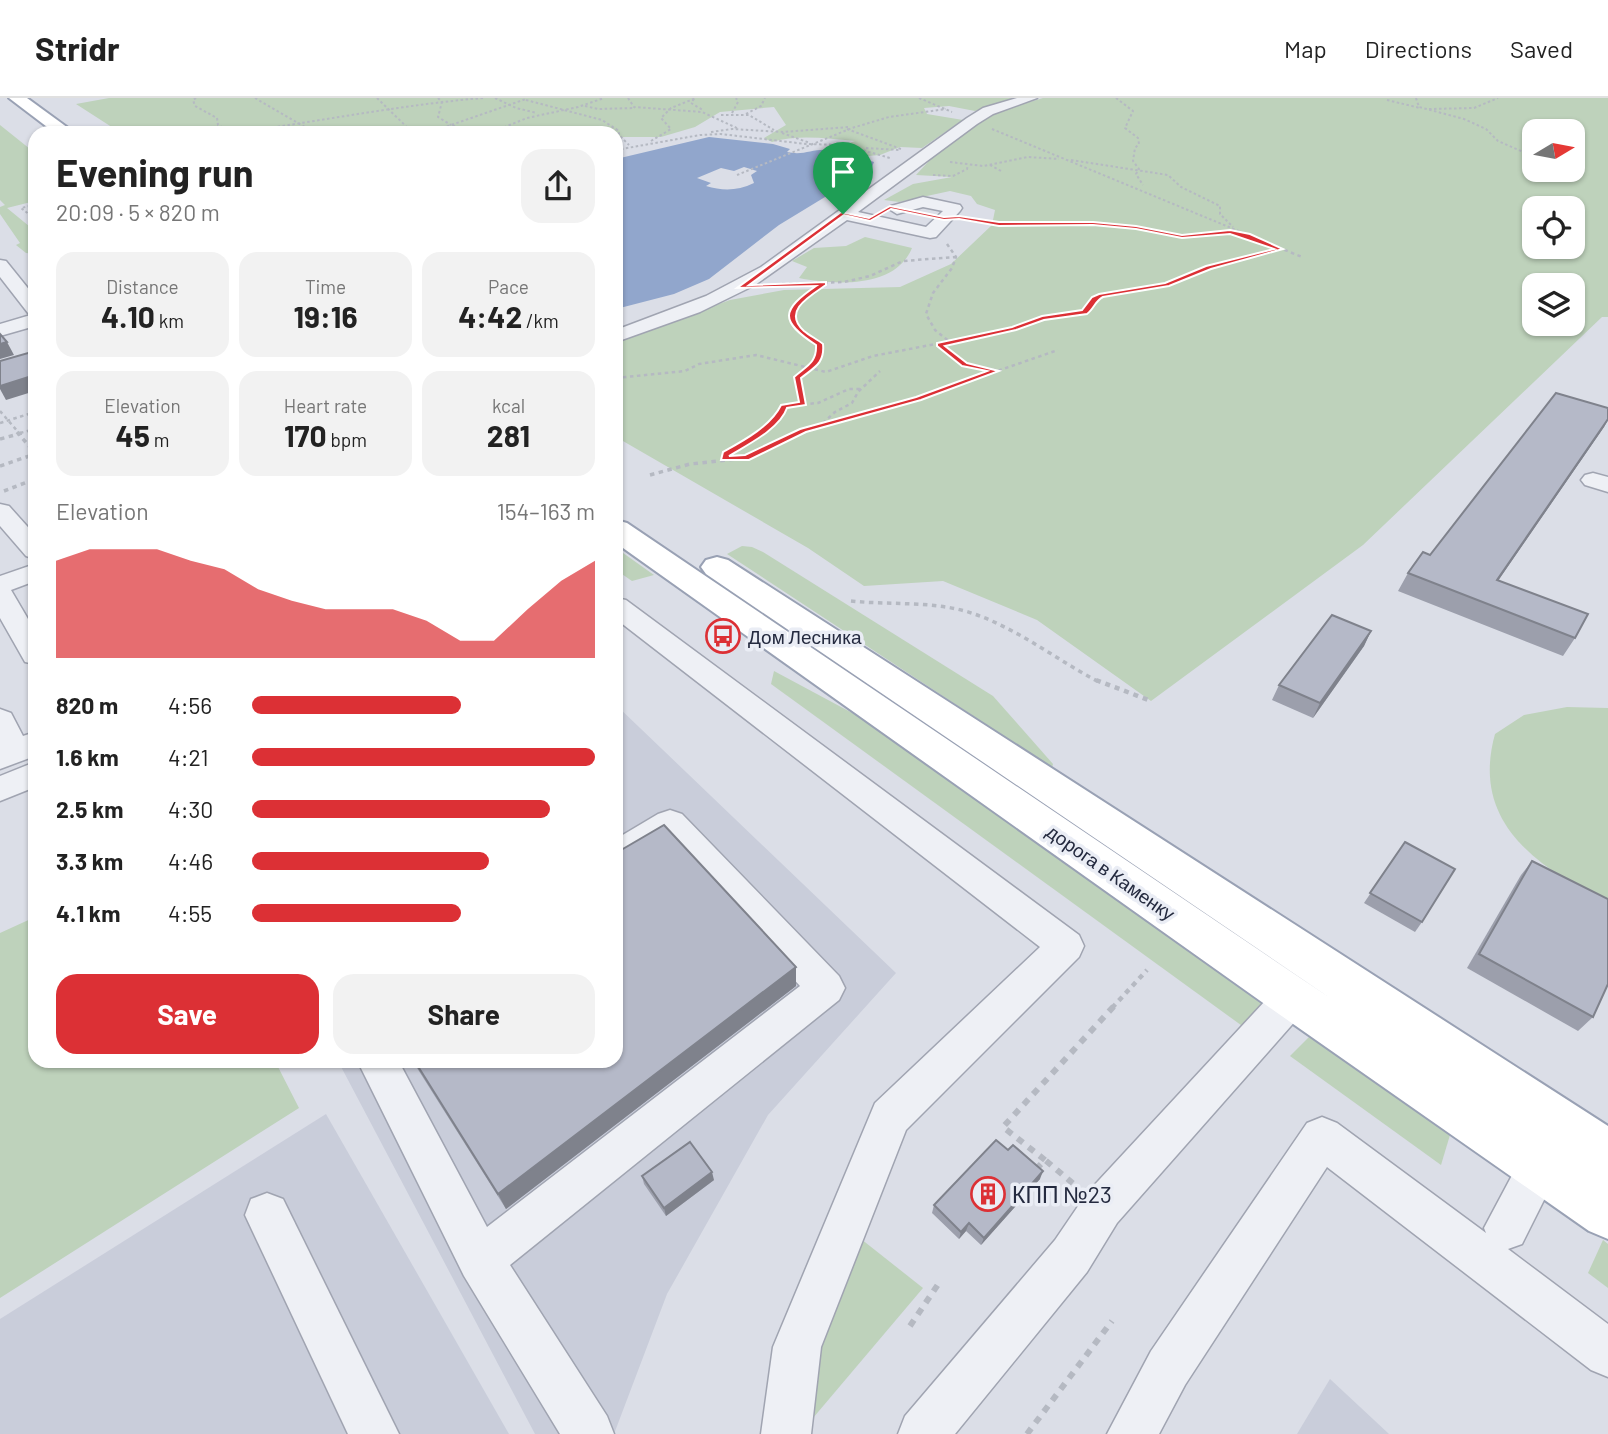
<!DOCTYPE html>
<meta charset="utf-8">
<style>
body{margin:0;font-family:Barlow,sans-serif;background:#f2f2f2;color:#222;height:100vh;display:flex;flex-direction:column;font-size:26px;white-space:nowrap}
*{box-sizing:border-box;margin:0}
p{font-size:23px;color:#767676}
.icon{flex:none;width:38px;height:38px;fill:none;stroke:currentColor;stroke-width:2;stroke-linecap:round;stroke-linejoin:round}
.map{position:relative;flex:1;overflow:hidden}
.details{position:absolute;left:28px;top:28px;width:595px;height:942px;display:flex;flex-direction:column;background:#fff;border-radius:21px;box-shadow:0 2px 5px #0004}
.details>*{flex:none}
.needle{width:46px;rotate:80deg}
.fabs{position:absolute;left:1522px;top:21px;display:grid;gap:14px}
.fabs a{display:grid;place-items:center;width:63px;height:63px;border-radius:14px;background:#fff;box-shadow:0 2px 5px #0004;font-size:35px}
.pin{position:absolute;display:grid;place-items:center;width:60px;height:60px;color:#fff;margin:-72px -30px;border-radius:50% 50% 50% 0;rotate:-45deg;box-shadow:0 0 7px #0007}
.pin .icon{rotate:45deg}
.round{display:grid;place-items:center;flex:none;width:74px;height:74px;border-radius:21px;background:#f2f2f2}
.summary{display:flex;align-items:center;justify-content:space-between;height:119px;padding:0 28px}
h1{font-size:38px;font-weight:700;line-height:52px}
.metrics{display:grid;grid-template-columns:repeat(3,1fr);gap:10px;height:119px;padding:7px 28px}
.metrics div{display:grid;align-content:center;border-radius:18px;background:#f2f2f2;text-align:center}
.metrics b{font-size:30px;font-weight:700}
.metrics small{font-size:19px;font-weight:400}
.metrics p{font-size:19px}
.chart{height:196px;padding:14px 28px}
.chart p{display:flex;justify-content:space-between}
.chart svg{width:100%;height:126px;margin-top:7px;fill:#dc3035;opacity:.7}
.action{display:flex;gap:14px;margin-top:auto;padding:14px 28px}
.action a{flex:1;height:80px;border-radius:21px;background:#dc3035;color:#fff;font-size:28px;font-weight:700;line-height:80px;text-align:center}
.action a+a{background:#f2f2f2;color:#222}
ul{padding:0 28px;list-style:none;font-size:23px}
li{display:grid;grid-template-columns:112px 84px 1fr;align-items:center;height:52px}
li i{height:18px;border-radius:9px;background:#dc3035}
header{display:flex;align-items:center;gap:42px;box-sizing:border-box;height:98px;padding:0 35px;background:#fff;border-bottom:2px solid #e0e0e0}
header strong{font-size:33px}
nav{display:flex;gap:38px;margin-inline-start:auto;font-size:24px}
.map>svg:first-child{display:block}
</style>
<header>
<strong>Stridr</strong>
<nav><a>Map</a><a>Directions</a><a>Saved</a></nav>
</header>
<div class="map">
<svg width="1608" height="1336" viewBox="0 0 1608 1336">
<rect width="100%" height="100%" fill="#dbdee7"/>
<g fill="#c9cdda">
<path d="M616,607L896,875L768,1017L667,1196L614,1336H535L338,963L616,962Z"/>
<path d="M326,1016L509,1336H0V1221Z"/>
<path d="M1330,1281L1389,1336H1297Z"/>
</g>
<g fill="#bed2bb" fill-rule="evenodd">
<path d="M109,0H1018L975,13L949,8L924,10L927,16L963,22L922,50L900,49L880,57L868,58L832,51L855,43C827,41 800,36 772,44L764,40L786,27L774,9L720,14L695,29L661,39H616V35H121L76,6Z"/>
<path d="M1043,0H1608V219H1602L1363,447L1151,603L1037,522L943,483L864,488L808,450L616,339V243L730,202L784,192L900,189L951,166L992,127L995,112L977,106L971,98L950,93L899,104L884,102L913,86L952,79L916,77L939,52L992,15ZM1535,33H1573V72H1535ZM1535,110H1573V149H1535ZM1535,187H1573V226H1535Z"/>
<path d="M0,27L35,55V103L7,110L35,133V156L26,155L16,147L20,145L0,116V109L5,107L0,102Z"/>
<path d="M865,139L912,150C895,191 835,187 799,180L807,169L792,163L814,150L846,148Z"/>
<path d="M742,448L752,449L763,454L993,598L1053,666L1052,670L727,456Z"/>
<path d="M616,450L654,477L632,483L616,472Z"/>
<path d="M774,573L856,617L1262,904L1245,930L771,586Z"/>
<path d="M1567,609L1608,610V806C1539,769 1470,726 1495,636L1524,617Z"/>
<path d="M35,819V962L275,963L299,1010L0,1200V835Z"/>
<path d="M1311,937L1450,1037L1441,1067L1290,958Z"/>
<path d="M861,1141L923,1190L802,1333L818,1248Z"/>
<path d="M1603,1142L1608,1146V1190L1588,1175Z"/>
</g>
<path fill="#91a6cc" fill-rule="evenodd" d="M709,39L773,46L790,51L787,54C805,58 812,50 830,52C845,54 860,59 874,64L871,71L779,127L709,181L674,196L616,211V61ZM744,69L757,73L751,77L754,85C737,93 723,93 706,88L711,85L697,80L721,70L734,73Z"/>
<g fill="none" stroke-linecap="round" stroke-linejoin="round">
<g stroke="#a0a4b1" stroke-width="3">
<g id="minor">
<path d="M1017,0H1037L993,16L977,26L858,114L926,129L943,113L923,109L897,116L889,111L891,108L923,99L960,107L962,110L960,113L936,139L930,140L847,122L755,187L700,214L616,244V232L706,198L761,169L967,20L983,10Z"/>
<path d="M0,162L6,163L35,199V228L0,238V226L34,216L28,215L0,179Z"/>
<path d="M1593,375L1608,379V394L1585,387L1581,382L1585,377Z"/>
<path d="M0,406L9,408L35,437V461L26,458L0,428Z"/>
<path d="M35,466V483L11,492L35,533V566L25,564L0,520V478Z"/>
<path d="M616,500L626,502L1079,837L1084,848L1079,859L906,1032L821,1249L811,1336H761L773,1249L875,1005L1040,849L616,521Z"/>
<path d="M0,611L11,615L23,638L35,634V658L0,671Z"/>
<path d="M35,664V689L0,703V678Z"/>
<path d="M670,712L682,716L839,878L845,890L839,902L510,1167L607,1318L614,1336H560L464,1178L357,962H398L487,1129L800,888L667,743L628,767L616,771V741L658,716Z"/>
<path d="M1292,883L1305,888L1311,900L1305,912L1117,1125L1087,1174L955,1336H898L905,1318L1055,1142L1087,1095L1279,888Z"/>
<path d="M1322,1019L1337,1025L1486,1135L1484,1130L1525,1053L1540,1047L1555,1053L1561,1068L1522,1146L1508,1151L1608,1226V1279L1591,1272L1327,1069L1185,1287L1159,1336H1107L1151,1253L1307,1025Z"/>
<path d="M267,1095L283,1101L399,1336H348L245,1117L251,1101Z"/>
</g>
</g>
<g stroke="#99a1b4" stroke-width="4">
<g id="major">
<path d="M9,0H27L75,35H55Z"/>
<path d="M616,422L627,425L1336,904L706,476L701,469L706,462L717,459L728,462L1608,1028V1141L1589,1133L1276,914L616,445Z"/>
</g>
</g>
<g stroke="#b5b9c2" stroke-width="2" stroke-dasharray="2.5 2.5" stroke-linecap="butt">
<path d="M196,0L193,2L195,8L217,20L218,27L232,35"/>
<path d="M255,0L315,35"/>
<path d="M377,0L413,35"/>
<path d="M438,0L442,4L438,19L451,27"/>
<path d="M495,0L516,10L537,15"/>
<path d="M628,0L634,9L702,14L739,31"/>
<path d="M919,0L952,14"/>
<path d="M1116,0L1133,13L1125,30L1138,40L1139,46L1135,50L1133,63L1139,71L1136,76L1143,87"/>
<path d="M1416,0L1419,9L1464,21L1486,31L1498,43L1535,59"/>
<path d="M694,1L691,5L703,12"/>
<path d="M526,2L602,22L619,33V37L629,47"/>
<path d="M1387,2L1420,10"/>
<path d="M585,8L598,11L635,10"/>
<path d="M1429,11L1474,10L1498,0"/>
<path d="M732,15L738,4L736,0"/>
<path d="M746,16L761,8L765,0"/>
<path d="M721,17H749L774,32"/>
<path d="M453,27L461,35"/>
<path d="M847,31L901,51"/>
<path d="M992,31L1270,146"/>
<path d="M711,34L732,31L783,34L849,29"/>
<path d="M233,35C317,24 399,7 483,0"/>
<path d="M428,35L526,1"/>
<path d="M490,35L527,20L578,9L604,0"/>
<path d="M782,35L810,45"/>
<path d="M651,43L671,31L661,20L671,10L696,0"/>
<path d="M866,50L900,52"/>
<path d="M616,52L700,37L721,36L806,46L845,47L890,60"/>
<path d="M616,57L618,61"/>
<path d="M1071,62L1168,77L1181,89L1220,108V116L1233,129"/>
<path d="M950,64L983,68L1028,59L1059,61"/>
<path d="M990,67L1001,73"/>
<path d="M737,77L852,30L889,19L946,11"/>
<path d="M933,77L953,78L967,71L968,67"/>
<path d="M35,107L21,110L35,121"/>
<path d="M971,122L999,126H1093L1136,130L1182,139L1236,135"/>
</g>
<g stroke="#b5b9c2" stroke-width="2.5" stroke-dasharray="3.5 3.5" stroke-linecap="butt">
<path d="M1265,144L1302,159"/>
<path d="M947,146L956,159L952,170L933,195L926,216L935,232L950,244"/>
<path d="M782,186L844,184L870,178L903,163L956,159"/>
<path d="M939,247L955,256L959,264L995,272"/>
<path d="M616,280L685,273L699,266L756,257L826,274L873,258L1014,231L1042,220L1084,214L1102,197L1161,189L1209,170L1280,151"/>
<path d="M804,305L797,279L817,262L820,246L799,231L794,216L802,200L822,185"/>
<path d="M0,313L19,335"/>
<path d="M0,325L35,314"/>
<path d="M823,325L835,314L852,305L858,294L880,273"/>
<path d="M20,335L35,331"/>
<path d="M760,335L775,322L784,308L818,305L849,291H860"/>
<path d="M798,335L919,300L1058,252"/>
</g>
<g stroke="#b5b9c2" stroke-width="3.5" stroke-dasharray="4.5 4.5" stroke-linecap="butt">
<path d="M17,334L35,355"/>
<path d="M0,341L26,334"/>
<path d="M724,359L762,334"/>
<path d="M0,368L35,356"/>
<path d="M650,377L690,366L746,360L802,334"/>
<path d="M4,393L35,381"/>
<path d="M851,503C888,507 928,503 965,513C1013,527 1055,561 1099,584"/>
</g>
<g stroke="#b5b9c2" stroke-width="4.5" stroke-dasharray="5 5" stroke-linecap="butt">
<path d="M1096,582L1151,603"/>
<path d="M1112,910L1147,872"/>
</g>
<g stroke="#b5b9c2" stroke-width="6" stroke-dasharray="7 7" stroke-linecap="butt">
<path d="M1045,1062L1003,1029L1114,908"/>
<path d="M1036,1071L1045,1062L1076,1088"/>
<path d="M910,1228L939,1185"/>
<path d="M1027,1336L1112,1223"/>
</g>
<use href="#minor" fill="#eef0f5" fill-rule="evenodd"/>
<use href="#major" fill="#fff" fill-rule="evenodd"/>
</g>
<g fill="#9c9fac">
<path d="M1608,310V322L1604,329L1498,483L1575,540L1563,558L1398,493L1408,475Z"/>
<path d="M1371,533L1364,548L1313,620L1272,602L1279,587Z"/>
<path d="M1405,744L1422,824L1415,834L1364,805Z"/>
<path d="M1532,763L1593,919L1578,933L1467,870L1521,777Z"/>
<path d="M796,869V888L506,1111L412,962H616Z"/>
<path d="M1008,1052L1040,1081L981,1147L966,1133L959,1141L932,1115L934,1107Z"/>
<path d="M642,1078L714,1082L666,1118L644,1086Z"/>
</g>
<g fill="#7f828c">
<path d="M7,244L14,257L0,261V246Z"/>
<path d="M35,277V293L6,302L0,291V288Z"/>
<path d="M1608,321L1604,329L1486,500L1497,482Z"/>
<path d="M1371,533L1364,548L1313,620L1320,605Z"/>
<path d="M796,869V888L506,1111L498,1096Z"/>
<path d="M1043,1073L1040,1081L981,1147L984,1140Z"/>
<path d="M712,1074L714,1082L666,1118L664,1110Z"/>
<path d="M969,1125L966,1133L959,1141L961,1134Z"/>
</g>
<g fill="#b5b9c8" stroke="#7f828c" stroke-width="2">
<path d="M0,236L7,244L0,246Z"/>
<path d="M35,253V277L0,288V263Z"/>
<path d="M1556,295L1608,310V321L1497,482L1588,516L1575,540L1408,475L1423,454L1430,457Z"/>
<path d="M1332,517L1371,533L1320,605L1279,587Z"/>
<path d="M664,727L796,869L498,1096L414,962H616V755Z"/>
<path d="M1405,744L1455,771L1422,824L1370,795Z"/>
<path d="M1532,763L1608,801V886L1593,919L1479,856Z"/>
<path d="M996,1042L1008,1052L1013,1047L1043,1073L984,1140L969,1125L961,1134L934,1107Z"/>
<path d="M690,1044L712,1074L664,1110L642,1078Z"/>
</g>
<path fill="#dc3035" stroke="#fff" stroke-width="2" fill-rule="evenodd" d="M890,108L944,119L959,118L999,124H1093L1136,128L1182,137L1230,132L1250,136L1283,151L1211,171L1169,188L1103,199C1095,203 1094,211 1087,216L1044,222L1016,232L945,248L967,265L999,273L921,302L806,334L749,362H721L723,354C743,343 771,328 781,307L799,304L794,279C806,268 817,265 816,247C779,223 781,212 816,188L737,190L841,114L869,120ZM891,111L944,122L959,121L999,128L1093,127L1136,131L1182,140L1230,136L1274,151L1206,168L1165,185L1099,196L1092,199L1082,212L1042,218L1012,229L937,245V248L962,268L987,273L916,299L800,331L745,357L729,358C747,347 780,331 787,310L806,307L801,280C815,269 825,265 823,246C817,241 810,238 804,233C782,213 810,198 826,187V184L749,187L844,117L870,123Z"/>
<defs>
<g id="bus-ring" transform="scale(1.75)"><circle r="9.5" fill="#eaedf5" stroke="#dc3035" stroke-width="1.5"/><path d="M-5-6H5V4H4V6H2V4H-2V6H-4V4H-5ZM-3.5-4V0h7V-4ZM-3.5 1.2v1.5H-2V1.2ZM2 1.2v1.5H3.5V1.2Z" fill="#dc3035"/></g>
<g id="building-ring" transform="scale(1.75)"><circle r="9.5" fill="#eaedf5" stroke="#dc3035" stroke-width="1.5"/><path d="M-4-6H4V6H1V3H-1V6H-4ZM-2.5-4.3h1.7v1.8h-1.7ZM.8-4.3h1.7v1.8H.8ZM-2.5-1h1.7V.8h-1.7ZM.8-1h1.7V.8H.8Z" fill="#dc3035"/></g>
</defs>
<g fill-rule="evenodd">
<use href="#bus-ring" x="723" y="538"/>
<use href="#building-ring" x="988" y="1096"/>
</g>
<g text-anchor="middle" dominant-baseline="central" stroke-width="7" stroke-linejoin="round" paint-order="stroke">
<g font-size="19" fill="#242a3f" stroke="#eaedf5" text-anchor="start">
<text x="748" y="538">Дом Лесника</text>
</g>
<g font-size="19" fill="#242a3f" stroke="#eaedf5">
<text transform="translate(1111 774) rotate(35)">дорога в Каменку</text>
</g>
<g font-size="23" fill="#242a3f" stroke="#eaedf5" text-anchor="start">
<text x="1012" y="1096">КПП №23</text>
</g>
</g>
</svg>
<div class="fabs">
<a><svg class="needle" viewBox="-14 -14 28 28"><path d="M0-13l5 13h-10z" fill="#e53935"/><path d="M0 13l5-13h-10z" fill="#767676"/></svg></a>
<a><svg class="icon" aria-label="locate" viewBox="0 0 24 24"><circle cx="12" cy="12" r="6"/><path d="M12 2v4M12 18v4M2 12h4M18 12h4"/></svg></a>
<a><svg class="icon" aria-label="layers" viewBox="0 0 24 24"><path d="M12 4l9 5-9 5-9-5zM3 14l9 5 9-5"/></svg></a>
</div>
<div class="pin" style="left:843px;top:116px;background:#1e9e55"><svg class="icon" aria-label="arrive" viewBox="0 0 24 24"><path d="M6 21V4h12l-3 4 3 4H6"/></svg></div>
<section class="details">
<div class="summary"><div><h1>Evening run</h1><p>20:09 · 5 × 820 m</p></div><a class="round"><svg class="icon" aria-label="share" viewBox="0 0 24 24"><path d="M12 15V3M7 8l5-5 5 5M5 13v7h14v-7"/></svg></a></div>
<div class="metrics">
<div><p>Distance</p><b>4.10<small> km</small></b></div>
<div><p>Time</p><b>19:16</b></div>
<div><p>Pace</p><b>4:42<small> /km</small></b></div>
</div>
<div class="metrics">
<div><p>Elevation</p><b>45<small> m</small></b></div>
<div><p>Heart rate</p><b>170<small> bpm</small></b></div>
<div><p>kcal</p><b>281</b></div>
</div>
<div class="chart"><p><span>Elevation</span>154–163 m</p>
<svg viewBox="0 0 160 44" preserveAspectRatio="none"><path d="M0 44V10L10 6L20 6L30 6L40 10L50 13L60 20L70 24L80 27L90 27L100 27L110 31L120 38L130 38L140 27L150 17L160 10V44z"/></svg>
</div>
<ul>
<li><b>820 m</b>4:56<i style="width:61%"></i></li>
<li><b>1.6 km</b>4:21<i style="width:100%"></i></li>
<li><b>2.5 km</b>4:30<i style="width:87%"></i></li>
<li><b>3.3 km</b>4:46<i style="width:69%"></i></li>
<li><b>4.1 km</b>4:55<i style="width:61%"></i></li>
</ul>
<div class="action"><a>Save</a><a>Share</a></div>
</section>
</div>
